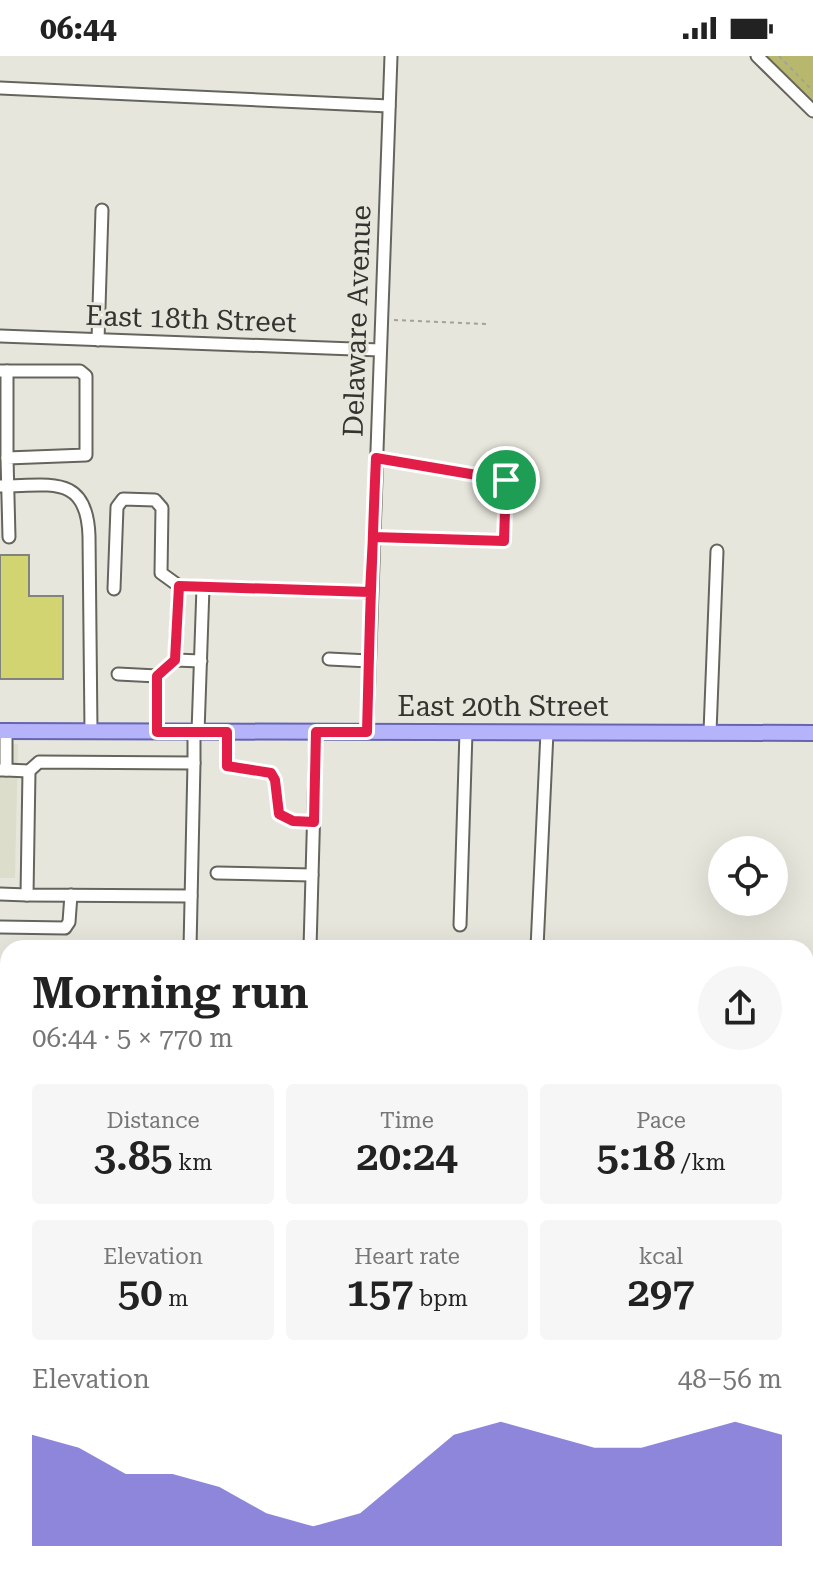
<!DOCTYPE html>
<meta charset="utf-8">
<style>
body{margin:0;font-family:"Roboto Serif",serif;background:#f6f6f6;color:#222;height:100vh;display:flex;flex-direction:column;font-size:30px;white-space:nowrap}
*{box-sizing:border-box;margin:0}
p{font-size:26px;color:#767676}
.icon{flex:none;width:44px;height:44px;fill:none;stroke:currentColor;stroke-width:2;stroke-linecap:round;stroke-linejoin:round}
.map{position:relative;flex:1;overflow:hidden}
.side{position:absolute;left:0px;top:884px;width:814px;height:648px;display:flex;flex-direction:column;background:#fff;border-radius:24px 24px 0 0;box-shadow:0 8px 32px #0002}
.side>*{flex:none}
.fabs{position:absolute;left:708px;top:780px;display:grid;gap:16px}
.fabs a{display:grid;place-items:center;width:80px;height:80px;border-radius:50%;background:#fff;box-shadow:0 8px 32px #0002;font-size:40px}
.pin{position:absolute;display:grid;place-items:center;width:68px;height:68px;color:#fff;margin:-34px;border:4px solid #fff;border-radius:50%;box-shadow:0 2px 8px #0007}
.round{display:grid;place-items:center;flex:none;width:84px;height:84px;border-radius:42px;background:#f6f6f6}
.headline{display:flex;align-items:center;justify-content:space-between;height:136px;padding:0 32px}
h1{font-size:44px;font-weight:600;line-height:60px}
.figures{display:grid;grid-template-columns:repeat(3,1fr);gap:12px;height:136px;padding:8px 32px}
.figures div{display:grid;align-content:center;border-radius:8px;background:#f6f6f6;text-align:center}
.figures b{font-size:40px;font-weight:600}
.figures small{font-size:22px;font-weight:400}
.figures p{font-size:22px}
.chart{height:224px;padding:16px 32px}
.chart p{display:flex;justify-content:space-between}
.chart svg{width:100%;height:144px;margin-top:8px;fill:#5e54cc;opacity:.7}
.status{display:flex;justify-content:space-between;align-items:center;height:56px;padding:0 40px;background:#fff;direction:ltr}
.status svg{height:22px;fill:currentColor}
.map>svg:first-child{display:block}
</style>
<div class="status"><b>06:44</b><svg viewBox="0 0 49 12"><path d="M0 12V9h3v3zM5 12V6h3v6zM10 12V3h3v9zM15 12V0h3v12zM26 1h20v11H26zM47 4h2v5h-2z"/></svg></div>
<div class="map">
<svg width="813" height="1532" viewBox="0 0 813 1532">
<rect width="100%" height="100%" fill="#e6e6dc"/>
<g fill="#dcddcb">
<path d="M0,688H18L15,822H0Z"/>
<rect x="0" y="1215" width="8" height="82"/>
</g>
<path fill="#b7b86e" d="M767,0H813V46Z"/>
<path fill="#d2d371" stroke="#82837a" stroke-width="2" d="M0,499H29V540H63V623H0Z"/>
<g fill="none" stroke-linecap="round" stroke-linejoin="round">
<g stroke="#65655d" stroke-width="15">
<g id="minor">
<path d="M757,0L813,55"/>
<path d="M0,32L389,50"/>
<path d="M0,280L380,294"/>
<path d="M98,284L102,154"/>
<path d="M0,315H80L86,320V399L7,402L9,481"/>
<path d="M7,315V402"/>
<path d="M0,430C49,430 87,417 89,480L91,675"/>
<path d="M114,533L117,451L123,443L155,444L162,452L161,517L179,530L370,536"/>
<path d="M329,603L369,605"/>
<path d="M175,604L179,530"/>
<path d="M118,618L157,620L175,604L201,605"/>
<path d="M157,620V676"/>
<path d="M198,676L203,531"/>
<path d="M367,676L391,0"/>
<path d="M710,676L717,495"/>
<path d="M1,714H6V675"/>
<path d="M6,714L29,715L39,706L194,707V676"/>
<path d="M29,715L27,839L191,840"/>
<path d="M217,817L312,819"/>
<path d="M0,838L27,839"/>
<path d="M460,869L466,676"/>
<path d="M0,871L65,872L69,866L71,839"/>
<path d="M190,892L194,707"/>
<path d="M310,892L316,676"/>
<path d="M537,892L547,676"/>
<path d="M0,1207H8"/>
<path d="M806,1244H813"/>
<path d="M0,1307H8"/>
<path d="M806,1401H813"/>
<path d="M0,1412H8"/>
<path d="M131,1532V1524"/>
<path d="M291,1532V1524"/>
<path d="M477,1532L478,1524"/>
<path d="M639,1532L641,1524"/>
</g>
</g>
<g stroke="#6765b0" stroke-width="18">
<path id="major" d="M0,675L813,677"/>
</g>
<g stroke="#a2a29b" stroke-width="2" stroke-dasharray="4 4" stroke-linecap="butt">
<path d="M779,0L813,35"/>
<path d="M394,264L486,268"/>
<path d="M386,481L504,485L506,424L389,404"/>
<path d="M227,689V710L271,717L275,724L279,758L283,762L300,766"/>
</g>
<use href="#minor" stroke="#fff" stroke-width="11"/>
<use href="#major" stroke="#b5b3f9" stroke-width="14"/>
</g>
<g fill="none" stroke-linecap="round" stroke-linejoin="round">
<g stroke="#fff" stroke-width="16">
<path id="route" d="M506,424L504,485L373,481L370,536L179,530L175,604L157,620V676H227V710L271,717L275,724L279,758L293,765L314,766L316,676H367C369,585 372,493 376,402L506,424"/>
</g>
<use href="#route" stroke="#e11d48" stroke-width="10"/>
</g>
<g text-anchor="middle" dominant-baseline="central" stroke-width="6" stroke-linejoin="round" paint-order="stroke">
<g font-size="28" fill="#33332f" stroke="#e6e6dc">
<text transform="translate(191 263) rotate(2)">East 18th Street</text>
<text transform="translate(357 265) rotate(-88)">Delaware Avenue</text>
<text x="503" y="650">East 20th Street</text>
</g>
</g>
</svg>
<div class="fabs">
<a><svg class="icon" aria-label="locate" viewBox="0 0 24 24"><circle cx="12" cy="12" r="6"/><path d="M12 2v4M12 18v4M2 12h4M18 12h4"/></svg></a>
</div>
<div class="pin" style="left:506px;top:424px;background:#1e9e55"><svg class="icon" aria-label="arrive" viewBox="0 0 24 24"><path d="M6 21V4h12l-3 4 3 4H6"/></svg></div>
<section class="side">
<div class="headline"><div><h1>Morning run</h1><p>06:44 · 5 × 770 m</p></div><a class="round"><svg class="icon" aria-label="share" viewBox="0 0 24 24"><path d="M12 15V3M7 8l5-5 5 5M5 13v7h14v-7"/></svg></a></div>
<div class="figures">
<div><p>Distance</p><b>3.85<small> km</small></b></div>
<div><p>Time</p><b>20:24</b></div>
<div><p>Pace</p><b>5:18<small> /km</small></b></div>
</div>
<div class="figures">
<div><p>Elevation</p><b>50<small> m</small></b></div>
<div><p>Heart rate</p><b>157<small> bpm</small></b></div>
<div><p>kcal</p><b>297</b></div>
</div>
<div class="chart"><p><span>Elevation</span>48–56 m</p>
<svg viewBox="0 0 160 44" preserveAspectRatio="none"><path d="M0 44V10L10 14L20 22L30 22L40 26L50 34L60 38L70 34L80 22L90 10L100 6L110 10L120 14L130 14L140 10L150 6L160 10V44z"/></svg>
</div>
</section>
</div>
